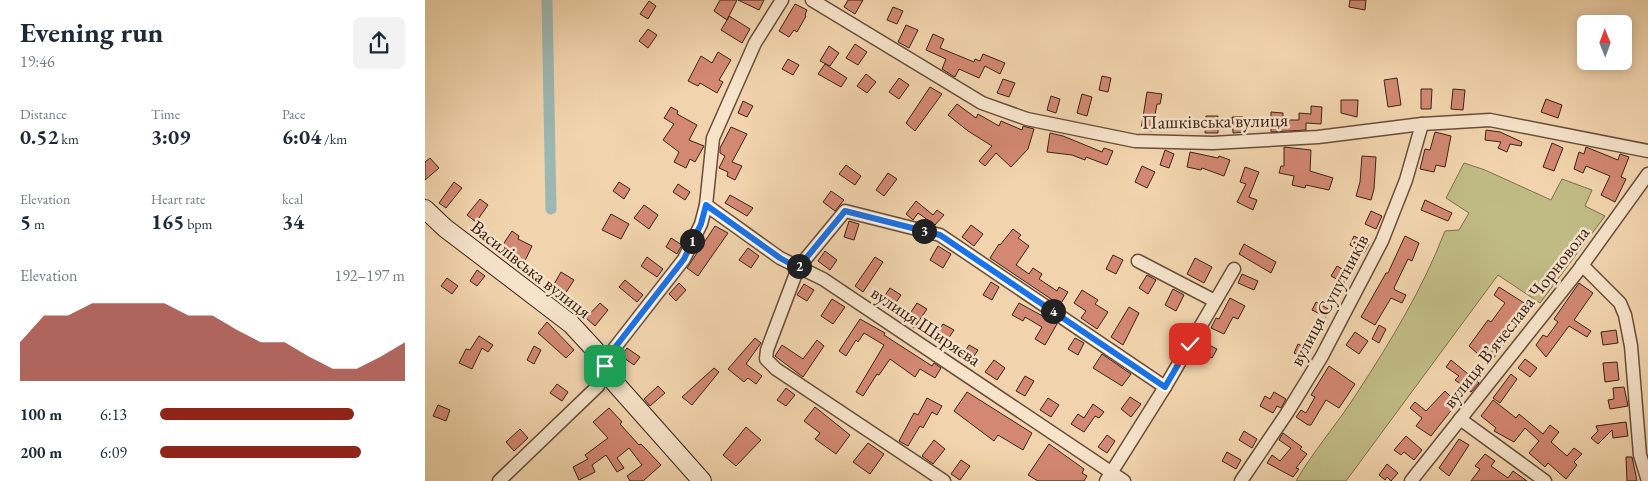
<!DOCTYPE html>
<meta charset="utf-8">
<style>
body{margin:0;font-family:"EB Garamond",serif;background:#f2f2f3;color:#1f2937;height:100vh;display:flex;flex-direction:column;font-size:19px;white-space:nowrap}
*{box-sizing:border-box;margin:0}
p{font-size:16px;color:#747a83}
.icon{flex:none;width:28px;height:28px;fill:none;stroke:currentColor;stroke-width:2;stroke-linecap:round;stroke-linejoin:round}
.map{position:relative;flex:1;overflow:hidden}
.side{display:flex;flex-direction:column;background:#fff;width:425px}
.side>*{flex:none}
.needle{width:32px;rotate:359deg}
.buttons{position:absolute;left:1152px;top:15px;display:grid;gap:10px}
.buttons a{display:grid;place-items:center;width:55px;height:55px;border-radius:8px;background:#fff;box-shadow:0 2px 12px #0003;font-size:25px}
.pin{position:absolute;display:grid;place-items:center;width:42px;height:42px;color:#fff;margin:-21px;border-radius:10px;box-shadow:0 2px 8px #0006}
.km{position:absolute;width:25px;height:25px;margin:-12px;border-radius:50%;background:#222;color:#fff;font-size:14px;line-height:25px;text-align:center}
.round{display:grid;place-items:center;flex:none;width:52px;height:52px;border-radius:8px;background:#f2f2f3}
.head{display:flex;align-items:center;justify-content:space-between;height:85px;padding:0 20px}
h1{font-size:28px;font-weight:700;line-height:38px}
.stats{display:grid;grid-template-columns:repeat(3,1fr);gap:8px;height:85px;padding:5px 20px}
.stats div{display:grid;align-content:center}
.stats b{font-size:21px;font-weight:700}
.stats small{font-size:14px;font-weight:400}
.stats p{font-size:14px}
.chart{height:140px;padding:10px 20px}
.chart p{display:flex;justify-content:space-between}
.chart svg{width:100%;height:90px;margin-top:5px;fill:#8f2418;opacity:.7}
ul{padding:0 20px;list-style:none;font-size:16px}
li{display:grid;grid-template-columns:80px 60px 1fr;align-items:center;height:38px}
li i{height:12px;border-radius:6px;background:#8f2418}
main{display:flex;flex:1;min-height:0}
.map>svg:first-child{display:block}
</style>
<main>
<section class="side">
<div class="head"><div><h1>Evening run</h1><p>19:46</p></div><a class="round"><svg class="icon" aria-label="share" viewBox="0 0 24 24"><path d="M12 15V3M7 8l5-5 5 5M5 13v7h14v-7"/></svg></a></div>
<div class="stats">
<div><p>Distance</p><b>0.52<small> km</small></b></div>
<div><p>Time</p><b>3:09</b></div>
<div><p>Pace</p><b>6:04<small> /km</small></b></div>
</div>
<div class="stats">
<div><p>Elevation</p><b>5<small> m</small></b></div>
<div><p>Heart rate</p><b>165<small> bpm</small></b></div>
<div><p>kcal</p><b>34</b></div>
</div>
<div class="chart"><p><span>Elevation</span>192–197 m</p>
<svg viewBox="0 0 160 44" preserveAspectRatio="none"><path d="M0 44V25L10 12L20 12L30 6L40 6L50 6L60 6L70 12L80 12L90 19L100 25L110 25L120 32L130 38L140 38L150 32L160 25V44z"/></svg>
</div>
<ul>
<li><b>100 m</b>6:13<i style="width:79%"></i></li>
<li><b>200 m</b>6:09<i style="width:82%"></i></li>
</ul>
</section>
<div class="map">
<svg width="1223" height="481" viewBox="0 0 1223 481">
<rect width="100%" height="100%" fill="#f1d4ad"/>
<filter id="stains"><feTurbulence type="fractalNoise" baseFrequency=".004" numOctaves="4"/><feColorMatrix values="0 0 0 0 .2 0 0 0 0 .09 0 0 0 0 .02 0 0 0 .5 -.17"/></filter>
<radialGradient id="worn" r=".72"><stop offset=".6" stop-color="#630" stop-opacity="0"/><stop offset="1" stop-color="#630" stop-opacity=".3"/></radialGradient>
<path fill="#c0bb85" stroke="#7e6e4c" d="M1039,163L1060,170L1126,200L1137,179L1167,190L1160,206L1180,216L1115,303L1073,275L921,481H871C889,450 913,423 932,393C966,341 998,288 1020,231L1034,230L1044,213L1021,198Z"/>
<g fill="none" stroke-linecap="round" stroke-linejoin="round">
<path stroke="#9db7b2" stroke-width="11" d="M122,0L126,209"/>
</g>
<g fill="#d38873" stroke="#3b2214">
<path d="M295,0H312L302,20L304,16L325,29L317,43L296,30L302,20L289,11Z"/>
<path d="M313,0H339L334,10Z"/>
<path d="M423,0H438L430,14L419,7Z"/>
<path d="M925,0H941L940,10L924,7Z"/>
<path d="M224,1L231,6L223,19L215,14Z"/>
<path d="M370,4L382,10L380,15L381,16L372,32L369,30L364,37L354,31Z"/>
<path d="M468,7L478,11L472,24L462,20Z"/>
<path d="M481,25L493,30L484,48L473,42Z"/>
<path d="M223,29L232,35L223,48L214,41Z"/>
<path d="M508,34L519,39L515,48L549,62L550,59L555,61L558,54L580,63L575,74L560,66L554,78L534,69L530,77L528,76L517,69L521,59L501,50Z"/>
<path d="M430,44L442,52L433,65L421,58Z"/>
<path d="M404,46L414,53L405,66L395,61Z"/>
<path d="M293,52L306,60L294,80L298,82L292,93L275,83L273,86L263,81L276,56L287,63Z"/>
<path d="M363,59L374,65L368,75L357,69Z"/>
<path d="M400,64L422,78L416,87L393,74Z"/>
<path d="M441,74L451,82L442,93L432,86Z"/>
<path d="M677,76L686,78L683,92L674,90Z"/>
<path d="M474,78L484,85L474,99L464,92Z"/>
<path d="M972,78L976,105L963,107L959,80Z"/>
<path d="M578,79L590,83L584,97L572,93Z"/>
<path d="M505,87L517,94L490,131L481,123Z"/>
<path d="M996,89H1007L1006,109H996Z"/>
<path d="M1028,89L1040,90L1038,110L1026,109Z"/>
<path d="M722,92L737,94L735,104H732L727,131L716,129Z"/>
<path d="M657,94L667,97L662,116L652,113Z"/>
<path d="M626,96L635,99L631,113L622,110Z"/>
<path d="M1121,99L1137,105L1133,118L1116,112Z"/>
<path d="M916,100H933L932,117L916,113Z"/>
<path d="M318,101L328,106L322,117L313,113Z"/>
<path d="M532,104L551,118L553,114L574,126L576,121L597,130L598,126L609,129L603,149L586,167L571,153L560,166L554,161L567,146L543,131L523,115Z"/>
<path d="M886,106L897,107L896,124L881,123V130L846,132V112L858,113V120H874V113L886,114Z"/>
<path d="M246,107L253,111L252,114L272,125L264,140L279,146L270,162L265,159L261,168L249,162L254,152L238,140L249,124L239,118Z"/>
<path d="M781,116H793V133H780Z"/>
<path d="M807,117H818L819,132L808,133Z"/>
<path d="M306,127L322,134L307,162L317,166L310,180L302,176L303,172L294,168L300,156L295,153V148Z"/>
<path d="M1061,130L1075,132L1097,142L1096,146L1085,144L1082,152L1073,148L1076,142L1060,140Z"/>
<path d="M1010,132L1026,136L1020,167L1011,165L1009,172L995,169L1000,149L1005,150Z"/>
<path d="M625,133L638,136L677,152L679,148L688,151L682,165L661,157L660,160L647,155L622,152Z"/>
<path d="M1127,143L1138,148L1129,171L1118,167Z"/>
<path d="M859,147L886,150L885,171L908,178L904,190L881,185L880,188L867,185L869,176L854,173L856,166H859Z"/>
<path d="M1161,147L1193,160L1195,154L1204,157L1196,177L1201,179L1190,202L1176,195L1185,176L1161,166L1158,173L1149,169L1154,152L1159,154Z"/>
<path d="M740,150L749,154L744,168L735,165Z"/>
<path d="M765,152L793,158L794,156L805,160L799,176L777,168L776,170L762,167Z"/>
<path d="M937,156L951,157L949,189L946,200L931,196L935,182Z"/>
<path d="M5,158L14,168L0,180V162Z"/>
<path d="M421,165L436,176L430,185L414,174Z"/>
<path d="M717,166L730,172L722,188L710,182Z"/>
<path d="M820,167L834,172L824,197L832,200L828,210L812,202L821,184L815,182Z"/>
<path d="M463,173L472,179L459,196L451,190Z"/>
<path d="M29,182L37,188L21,208L14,203Z"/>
<path d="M194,182L205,189L199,199L188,191Z"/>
<path d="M253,184L265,192L260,200L248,192Z"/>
<path d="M406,191L419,200L410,211L398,202Z"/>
<path d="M305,195L328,208L322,216L300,203Z"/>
<path d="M55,199L63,205L51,222L42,215Z"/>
<path d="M1000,200L1027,213L1023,221L996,210Z"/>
<path d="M491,201L508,215L512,210L519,215L510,225L493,213L488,220L481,214Z"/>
<path d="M219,205L233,215L224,229L209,218Z"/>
<path d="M946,211L957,216L951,229L940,224Z"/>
<path d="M186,214L204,224L196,239L177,230Z"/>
<path d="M424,221L434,224L429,240L419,237Z"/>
<path d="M546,225L558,234L549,246L537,237Z"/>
<path d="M290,226L303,233L273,276L262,268Z"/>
<path d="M588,229L596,235L593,238L604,246L591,265L604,274L608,268L617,274L614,279L632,291L634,287L643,292L635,305L565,258L574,244L575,245Z"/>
<path d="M87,231L94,236L93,239L107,246L98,265L75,249Z"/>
<path d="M929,236L944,244L939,253L925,245Z"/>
<path d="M980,236L994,243L987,261L983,259L969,288L970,290L981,295L977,303L966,298L950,325L936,317L961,273H963Z"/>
<path d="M246,238L257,245L252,254L241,247Z"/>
<path d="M819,244L851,262L846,273L814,254Z"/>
<path d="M513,246L526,254L518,268L505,260Z"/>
<path d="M323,248L334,256L326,268L314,260Z"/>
<path d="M400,251L412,260L405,270L393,261Z"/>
<path d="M688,255L698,260L691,274L681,269Z"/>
<path d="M222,257L238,269L232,277L216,266Z"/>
<path d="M450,257L458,262L438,292L430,286Z"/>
<path d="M770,258L787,267L779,283L762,274Z"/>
<path d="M912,266L924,273L919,283L906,276Z"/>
<path d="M52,270L60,276L52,286L45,281Z"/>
<path d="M136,272L149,280L140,294L128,286Z"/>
<path d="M817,274L833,281L829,290L813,283Z"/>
<path d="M722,275L731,280L723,294L714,288Z"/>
<path d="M22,278L33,286L27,294L16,286Z"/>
<path d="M200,280L218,295L212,302L194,287Z"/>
<path d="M566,282L574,287L567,300L558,295Z"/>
<path d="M254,283L261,290L251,301L244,294Z"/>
<path d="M1154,283L1168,293L1149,320L1166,331L1162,337L1144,326L1121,357L1111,345L1118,335L1122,337L1133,322L1129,319Z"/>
<path d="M379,284L389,290L382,301L372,295Z"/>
<path d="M1074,287L1107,308L1064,364L1044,346L1063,320L1066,322L1080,303L1069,295Z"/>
<path d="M465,288L476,295L466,310L455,303Z"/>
<path d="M748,289L759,295L751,311L740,305Z"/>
<path d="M657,290L673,300L670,304L683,312L672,329L656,318L661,311L649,303Z"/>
<path d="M805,298L820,306L813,319L808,317L799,334L786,328L791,318L794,319Z"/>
<path d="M407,299L420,307L408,324L396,316Z"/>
<path d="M891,302L905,310L901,317L887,310Z"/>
<path d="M175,303L183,310L170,326L161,318Z"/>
<path d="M492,303L502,309L489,328L480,321Z"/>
<path d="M594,303L632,324L620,345L610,339L617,327L600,317L598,321L587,315Z"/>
<path d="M704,307L714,313L698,345L686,337Z"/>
<path d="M435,319L460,333L459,335L507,366L509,363L516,368L510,378L495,369L490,377L465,359L454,375L452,374L438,396L431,392L459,345L439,333L433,342L431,340L421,356L414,351Z"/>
<path d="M122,322L149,350L141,358L113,333Z"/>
<path d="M518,324L529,330L519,345L509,338Z"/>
<path d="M954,325L961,329L954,343L947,339Z"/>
<path d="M1191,330L1193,343L1178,345L1176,332Z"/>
<path d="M930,332L943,341L934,354L921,345Z"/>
<path d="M54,336L68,345L63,352L57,348L47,369L34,363L41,349L45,350Z"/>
<path d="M330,338L336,343L321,364L337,376L331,384L323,378L319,382L303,369Z"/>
<path d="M650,338L659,343L653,355L643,349Z"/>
<path d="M392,340L399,346L378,377L350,356L357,345L378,359Z"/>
<path d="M778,342L792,349L787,358L773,352Z"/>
<path d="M873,344L885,350L881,359L869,353Z"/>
<path d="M544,345L553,350L546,361L537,356Z"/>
<path d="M109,346L116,350L109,364L102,360Z"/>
<path d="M202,348L215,357L209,365L196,356Z"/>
<path d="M677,354L706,374L697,386L668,368Z"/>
<path d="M1100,359L1112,368L1105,377L1093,368Z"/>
<path d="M569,360L580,368L572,380L560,372Z"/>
<path d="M1026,360L1054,383L1046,392L1030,380L1034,376L1021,367Z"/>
<path d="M1192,362L1194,380L1180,382L1178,363Z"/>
<path d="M904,366L930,384L914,408L901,400L886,425H883L871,417L876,410L881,413L890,397L886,395Z"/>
<path d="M289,368L294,372L267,405L257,397Z"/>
<path d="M1086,374L1092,379L1075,403L1068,398Z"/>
<path d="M600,376L609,381L600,396L591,391Z"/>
<path d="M132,384L143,392L137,401L125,393Z"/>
<path d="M233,386L240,393L225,406L219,399Z"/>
<path d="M1199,387L1203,406L1185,409L1183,400L1189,399L1188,388Z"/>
<path d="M361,388L370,395L361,406L352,400Z"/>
<path d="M1020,391L1032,403L1006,436L991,426L997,418L985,408L990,402L1001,411Z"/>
<path d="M542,392L607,433L598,450L573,435L569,441L529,411Z"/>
<path d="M849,392L861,399L856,408L852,406L848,413L835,406L840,396L845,399Z"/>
<path d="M705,397L716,404L706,417L696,409Z"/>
<path d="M502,398L517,406L512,415L507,412L498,428L495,426L483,446L474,441L489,413L493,415Z"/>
<path d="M623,398L634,405L626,417L615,410Z"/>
<path d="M1068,400L1091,418L1094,414L1118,434L1125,425L1134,432L1126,442L1142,456L1149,448L1157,454L1149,462L1152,465L1141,479L1123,463L1120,467L1104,453L1114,441L1100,428L1089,442L1069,431L1071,428L1056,416Z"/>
<path d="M668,404L679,412L674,418L670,416L659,432L646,424L653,414L659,418Z"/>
<path d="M13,405L25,410L21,421L8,416Z"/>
<path d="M390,407L425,435L411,454L390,439L395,433L379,421Z"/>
<path d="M184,408L197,422L195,424L214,445L216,444L236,465L218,481H205L202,476L217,465L204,448L192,458L199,468L192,472L181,455L167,465L170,472L154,480L148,467L163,459L160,455L183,438L168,422Z"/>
<path d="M1201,422L1203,436L1188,438L1187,430L1173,444L1166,438L1173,431L1171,426Z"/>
<path d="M321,427L336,440L311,466L298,455Z"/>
<path d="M95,429L103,438L89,451L81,442Z"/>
<path d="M819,431L832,439L827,448L814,440Z"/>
<path d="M858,433L877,447L875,449L882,454L871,468L874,469L868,477L842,463L847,455L855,461L866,448L854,440Z"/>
<path d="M682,435L690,441L682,453L673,447Z"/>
<path d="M981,436L997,450L989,460L979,452L976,455L969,450Z"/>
<path d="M1034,439L1044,445L1024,476L1014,468Z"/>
<path d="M509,440L520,449L508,464L497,456Z"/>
<path d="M443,443L459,454L445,474L428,462Z"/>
<path d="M624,444L659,469L657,473L662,476L659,481H613L603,475Z"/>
<path d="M802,452L816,460L811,469L797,461Z"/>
<path d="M1060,454L1070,461L1066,466L1083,478L1088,471L1102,481H1046L1055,469L1050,466Z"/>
<path d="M1201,457H1207L1212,481H1202Z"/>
<path d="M536,460L545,466L535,480L526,474Z"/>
<path d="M962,464L973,473L966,481L962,477L960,480L954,475Z"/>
</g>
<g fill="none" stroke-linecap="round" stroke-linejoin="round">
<g stroke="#684e3a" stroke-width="15">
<g id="street">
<path d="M387,0L557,103L602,119L710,141L788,143L893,137L997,124L1065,120L1223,151"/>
<path d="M281,205L355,258L398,279L699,481"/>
<path d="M713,261L790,301"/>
<path d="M1157,265L1195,303L1200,315L1206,346L1215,455L1223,481"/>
<path d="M1035,419L1120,481"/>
<path d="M74,481L173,386L188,350L259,259L276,224L281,205L288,138L330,43L357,0"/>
<path d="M519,481L351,369L341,359L342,350L373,268L420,211L515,235L740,387"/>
<path d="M681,481L740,387L809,269"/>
<path d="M816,481L862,413L897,356L957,241L981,180L997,124"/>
<path d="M986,481L1153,271L1223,174"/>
</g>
</g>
<g stroke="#3b2214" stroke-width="20">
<path id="secondary" d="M0,209L20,228L146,324L170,350L190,383L277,481"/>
</g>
<use href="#street" stroke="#f6e3ca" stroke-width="12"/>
<use href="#secondary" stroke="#f6e3ca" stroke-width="18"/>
</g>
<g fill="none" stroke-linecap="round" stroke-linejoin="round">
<g stroke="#fff" stroke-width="10">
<path id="route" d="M180,366L188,350L259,259L276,224L281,205L355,258L373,268L420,211L515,235L740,387L765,344"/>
</g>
<use href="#route" stroke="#1a73e8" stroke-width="6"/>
</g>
<g text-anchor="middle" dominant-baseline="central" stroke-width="5" stroke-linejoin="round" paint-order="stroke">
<g font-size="19" fill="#3b2214" stroke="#f6e3ca">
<text transform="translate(790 121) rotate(-1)">Пашківська вулиця</text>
<text transform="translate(106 269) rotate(38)">Василівська вулиця</text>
<text transform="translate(904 300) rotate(-62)">вулиця Супутників</text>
<text transform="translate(1091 317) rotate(-52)">вулиця Вʼячеслава Чорновола</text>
<text transform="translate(501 326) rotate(34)">вулиця Ширяєва</text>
</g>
</g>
<rect width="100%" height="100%" filter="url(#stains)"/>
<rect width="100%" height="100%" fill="url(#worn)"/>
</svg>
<div class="buttons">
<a><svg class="needle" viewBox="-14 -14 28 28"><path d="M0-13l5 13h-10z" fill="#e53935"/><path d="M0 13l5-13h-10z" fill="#747a83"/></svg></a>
</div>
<div class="pin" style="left:180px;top:366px;background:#1e9e55"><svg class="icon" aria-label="arrive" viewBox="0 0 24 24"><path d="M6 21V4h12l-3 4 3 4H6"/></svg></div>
<div class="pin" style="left:765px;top:344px;background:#d93025"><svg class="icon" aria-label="check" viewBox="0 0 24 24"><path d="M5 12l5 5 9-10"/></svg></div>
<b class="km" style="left:267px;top:241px">1</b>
<b class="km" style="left:374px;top:266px">2</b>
<b class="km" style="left:499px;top:231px">3</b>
<b class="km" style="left:628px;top:311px">4</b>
</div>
</main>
